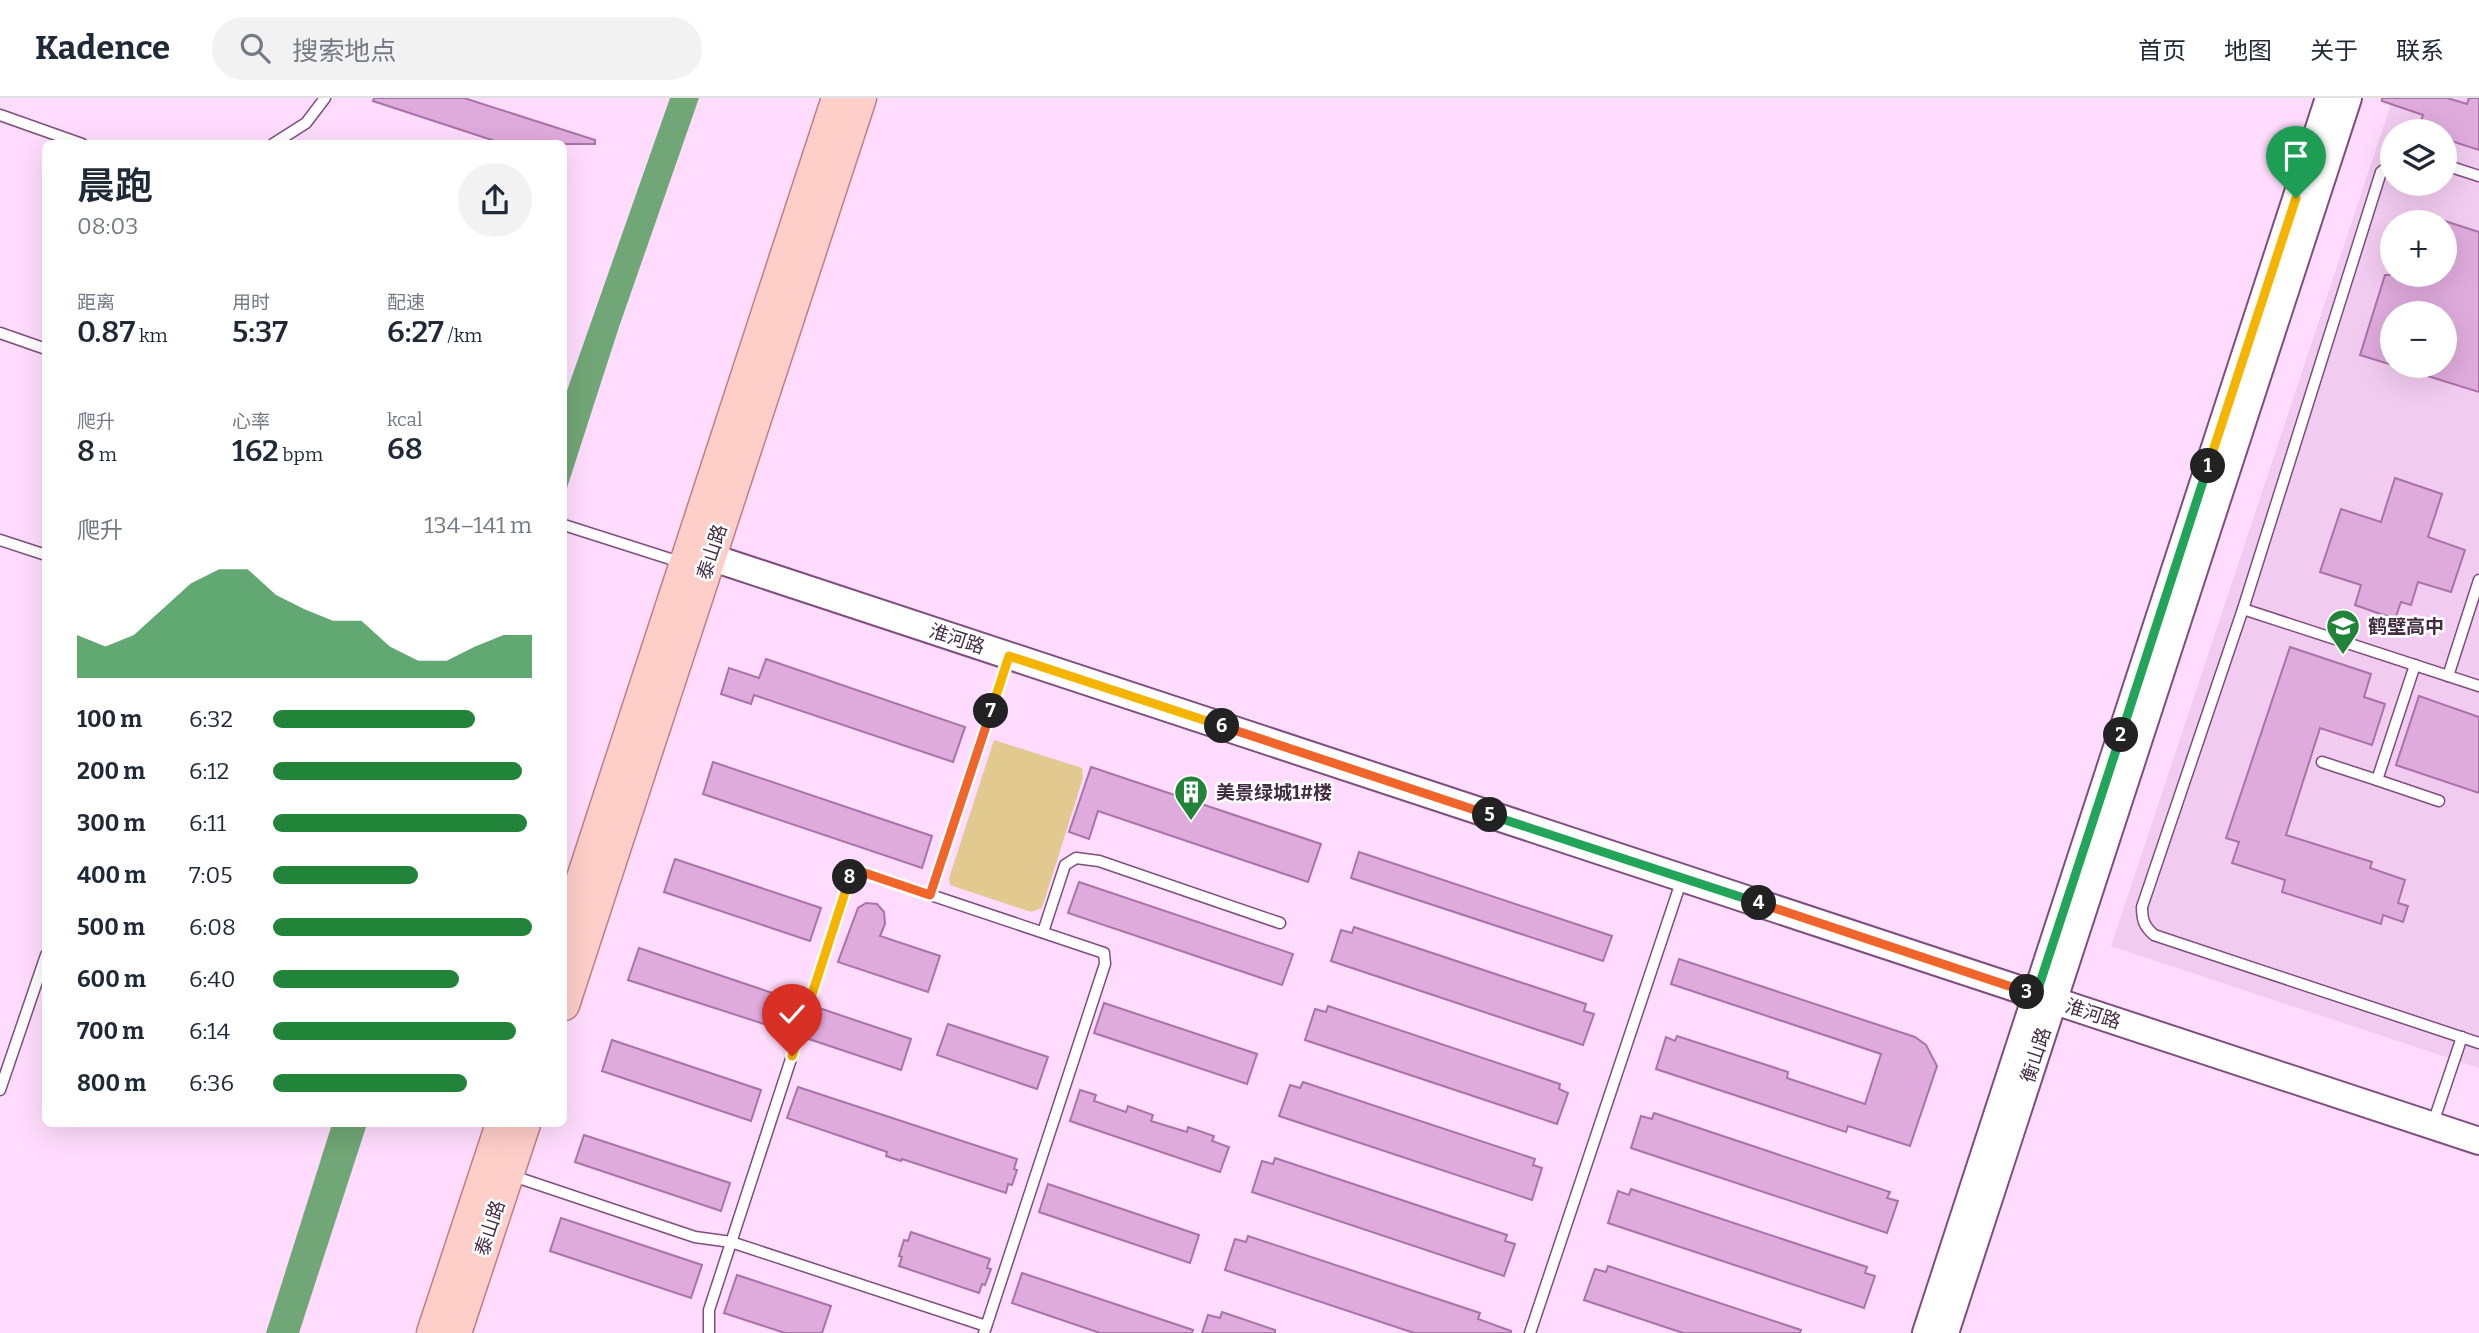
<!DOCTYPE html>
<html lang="zh">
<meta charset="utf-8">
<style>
body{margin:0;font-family:Bitter,"Noto Sans SC",serif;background:#f2f2f3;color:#1f2937;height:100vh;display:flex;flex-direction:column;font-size:26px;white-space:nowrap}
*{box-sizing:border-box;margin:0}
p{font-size:23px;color:#747a83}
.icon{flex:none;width:38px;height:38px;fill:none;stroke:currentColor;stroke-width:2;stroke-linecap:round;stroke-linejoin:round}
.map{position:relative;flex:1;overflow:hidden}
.details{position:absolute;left:42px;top:42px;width:525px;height:987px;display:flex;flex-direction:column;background:#fff;border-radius:10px;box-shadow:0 7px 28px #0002}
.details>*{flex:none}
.tools{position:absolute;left:2380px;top:21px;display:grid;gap:14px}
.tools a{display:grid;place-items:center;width:77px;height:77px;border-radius:50%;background:#fff;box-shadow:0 7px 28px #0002;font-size:35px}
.pin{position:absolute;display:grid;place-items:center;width:60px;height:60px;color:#fff;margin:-72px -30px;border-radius:50% 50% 50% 0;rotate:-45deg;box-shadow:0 0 7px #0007}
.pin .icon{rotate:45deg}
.km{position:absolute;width:35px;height:35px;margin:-18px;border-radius:50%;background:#222;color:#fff;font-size:19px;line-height:35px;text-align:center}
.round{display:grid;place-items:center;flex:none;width:74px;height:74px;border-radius:37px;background:#f2f2f3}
.headline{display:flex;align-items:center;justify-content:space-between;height:119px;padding:0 35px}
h1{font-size:38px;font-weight:600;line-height:52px}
.stats{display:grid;grid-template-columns:repeat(3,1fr);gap:10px;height:119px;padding:7px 35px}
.stats div{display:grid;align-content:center}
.stats b{font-size:30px;font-weight:600}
.stats small{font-size:19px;font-weight:400}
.stats p{font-size:19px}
.chart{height:196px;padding:14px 35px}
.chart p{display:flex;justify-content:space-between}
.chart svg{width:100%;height:126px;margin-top:7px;fill:#218438;opacity:.7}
ul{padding:0 35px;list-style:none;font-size:23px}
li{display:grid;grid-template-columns:112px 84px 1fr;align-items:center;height:52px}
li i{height:18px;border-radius:9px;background:#218438}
header{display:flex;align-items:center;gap:42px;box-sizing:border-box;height:98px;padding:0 35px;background:#fff;border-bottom:2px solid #e0e1e3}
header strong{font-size:33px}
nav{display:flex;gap:38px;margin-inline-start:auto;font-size:24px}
.search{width:490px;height:63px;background:#f2f2f3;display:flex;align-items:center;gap:18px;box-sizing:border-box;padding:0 24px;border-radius:38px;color:#747a83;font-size:26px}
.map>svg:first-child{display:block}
</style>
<header>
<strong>Kadence</strong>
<div class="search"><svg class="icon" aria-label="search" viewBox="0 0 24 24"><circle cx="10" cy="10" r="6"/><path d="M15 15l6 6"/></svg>搜索地点</div>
<nav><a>首页</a><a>地图</a><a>关于</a><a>联系</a></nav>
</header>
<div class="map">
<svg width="2479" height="1235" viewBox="0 0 2479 1235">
<rect width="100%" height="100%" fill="#ffdcfd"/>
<path fill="#f2cbf0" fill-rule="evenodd" d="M2393,0H2479V970L2111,848ZM2392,33H2445V86H2392ZM2392,124H2445V177H2392ZM2392,215H2445V268H2392Z"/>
<path fill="#e2c98f" d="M994,642L1082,670L1083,680L1042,810L1031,814L950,787L949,780Z"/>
<g fill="#71a676">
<path d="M670,0H699L619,229L564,399V301Z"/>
<path d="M332,1026H367L299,1235H266Z"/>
</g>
<g fill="#dfabdd" stroke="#a873a7" stroke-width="2">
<path d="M374,0H464L595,42V46H504L373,3Z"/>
<path d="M2382,0H2447L2467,6L2469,0H2479V52L2445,41V33H2418L2423,17L2382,3Z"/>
<path d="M2445,123L2479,134V294L2405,271L2406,268H2445V215H2392V267L2360,257L2385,177H2445Z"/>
<path d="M2395,380L2442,396L2428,439L2465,452L2451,494L2418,484L2411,507L2401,504L2395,521L2355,507L2361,487L2320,474L2341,411L2381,424Z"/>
<path d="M2290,549L2371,576L2364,599L2385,606L2372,647L2320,630L2286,737L2372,764L2370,770L2405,782L2398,805L2408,808L2403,824L2383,817L2381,826L2282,794L2285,782L2232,765L2239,744L2226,740Z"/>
<path d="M766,561L965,629L953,664L754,597L751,606L721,596L729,570L759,580Z"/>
<path d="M2419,598L2479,619V695L2396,667Z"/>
<path d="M713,664L932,738L922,770L703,696Z"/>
<path d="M1091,669L1321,746L1308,784L1098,713L1089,741L1069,734Z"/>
<path d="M1359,754L1612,838L1603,863L1351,780Z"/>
<path d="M675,761L821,810L810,843L664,794Z"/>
<path d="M1079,784L1293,856L1282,887L1068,815Z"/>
<path d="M866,805L877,806L884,814L885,826L880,838L940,858L928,894L838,864L858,810Z"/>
<path d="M1354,829L1586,906L1584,913L1594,916L1583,947L1331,863L1341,832L1352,835Z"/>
<path d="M639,850L802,905L792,935L628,882Z"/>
<path d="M1679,861L1915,939L1926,947L1937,968L1910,1048L1848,1028L1846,1034L1656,971L1666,939L1675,943L1677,938L1788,974L1787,980L1865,1006L1881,956L1671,886Z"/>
<path d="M1104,905L1257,956L1247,986L1094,935Z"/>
<path d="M1328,908L1560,986L1559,991L1568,995L1557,1026L1305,942L1315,911L1326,914Z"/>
<path d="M816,909L911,941L901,972L806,940Z"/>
<path d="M948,926L1048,959L1037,991L937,957Z"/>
<path d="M612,942L761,992L751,1023L602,973Z"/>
<path d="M1303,984L1535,1061L1533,1067L1542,1070L1532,1102L1279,1018L1290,987L1300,990Z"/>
<path d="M798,989L1017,1061L1014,1071L1017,1072L1012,1087L1008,1086L1006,1095L902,1061L901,1063L886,1058L887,1054L787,1020Z"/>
<path d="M1080,992L1096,997L1094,1003L1126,1014L1128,1008L1153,1017L1151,1023L1187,1034L1188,1029L1214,1038L1212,1043L1229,1049L1220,1074L1070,1023Z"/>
<path d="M1654,1015L1890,1094L1887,1100L1898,1103L1887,1135L1631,1050L1641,1018L1652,1021Z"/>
<path d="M584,1037L730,1085L721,1113L575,1064Z"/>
<path d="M1275,1060L1507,1137L1505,1143L1515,1146L1504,1178L1252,1094L1262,1063L1273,1066Z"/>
<path d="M1048,1086L1199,1137L1190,1165L1039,1114Z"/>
<path d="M1631,1091L1867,1169L1865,1175L1875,1178L1864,1210L1608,1125L1618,1093L1629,1097Z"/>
<path d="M561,1120L702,1167L691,1200L550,1153Z"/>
<path d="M911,1134L990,1161L987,1170L991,1171L985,1187L982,1186L979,1195L899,1168L902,1159L899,1158L904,1142L908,1143Z"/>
<path d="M1248,1138L1480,1215L1478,1221L1511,1233V1235H1414L1225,1172L1235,1141L1246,1144Z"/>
<path d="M1608,1168L1801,1232L1800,1235H1683L1584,1202L1595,1171L1606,1174Z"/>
<path d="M1022,1175L1193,1232L1192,1235H1100L1012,1205Z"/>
<path d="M737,1177L831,1208L822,1235H785L724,1215Z"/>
<path d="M1222,1214L1275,1232V1235H1202L1208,1217L1220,1220Z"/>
</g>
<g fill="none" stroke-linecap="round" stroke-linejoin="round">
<g stroke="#7f4d7f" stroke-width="13">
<g id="lane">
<path d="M0,17L82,46"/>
<path d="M273,46L306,25L325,0"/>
<path d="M2392,66L2381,74L2243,511L2142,809C2142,822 2144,828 2154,837L2479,945"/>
<path d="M2445,67L2479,78"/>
<path d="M0,235L46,251"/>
<path d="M564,427L683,465"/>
<path d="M0,442L46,457"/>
<path d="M2243,511L2479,588"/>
<path d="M2448,578L2479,482"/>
<path d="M2322,664L2377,682L2415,567"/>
<path d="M2377,682L2439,703"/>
<path d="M930,797L1009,558"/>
<path d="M1043,834L1065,767L1076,760L1099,763L1280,825"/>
<path d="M0,992L46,857"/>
<path d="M2433,1025L2462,939"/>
<path d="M510,1077L695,1139L731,1144L986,1228"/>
<path d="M709,1235V1212L853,771L1104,855L1105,866L984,1235"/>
<path d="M1530,1235L1682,781"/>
</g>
</g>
<g stroke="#7f4d7f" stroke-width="30">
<g id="secondary">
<path d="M710,459L2479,1043"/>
<path d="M1926,1235L2329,0"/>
<path d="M1945,1235L2348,0"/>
</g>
</g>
<g stroke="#bc8082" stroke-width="33">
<g id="primary">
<path d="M564,835L837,0"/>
<path d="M564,907L861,0"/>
<path d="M432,1235L501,1026"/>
<path d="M456,1235L525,1026"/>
</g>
</g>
<use href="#lane" stroke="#fff" stroke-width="10"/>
<use href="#secondary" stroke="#fff" stroke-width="26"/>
<use href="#primary" stroke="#fecec9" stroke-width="30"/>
</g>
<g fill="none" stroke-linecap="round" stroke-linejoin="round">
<g stroke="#fff" stroke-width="14">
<path id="split-1" d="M2208,368L2296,100"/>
</g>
<g stroke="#fff" stroke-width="14">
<path id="split-2" d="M2121,637L2208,368"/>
</g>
<g stroke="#fff" stroke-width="14">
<path id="split-3" d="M2027,894L2036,897L2121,637"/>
</g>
<g stroke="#fff" stroke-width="14">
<path id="split-4" d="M1759,805L2027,894"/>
</g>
<g stroke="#fff" stroke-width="14">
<path id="split-5" d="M1490,717L1759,805"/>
</g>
<g stroke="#fff" stroke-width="14">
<path id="split-6" d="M1222,628L1490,717"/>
</g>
<g stroke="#fff" stroke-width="14">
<path id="split-7" d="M991,613L1009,558L1222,628"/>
</g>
<g stroke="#fff" stroke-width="14">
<path id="split-8" d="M850,779L853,771L930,797L991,613"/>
</g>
<g stroke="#fff" stroke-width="14">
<path id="split-9" d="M792,958L850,779"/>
</g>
<use href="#split-1" stroke="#f5b400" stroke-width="9"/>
<use href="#split-2" stroke="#22a559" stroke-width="9"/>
<use href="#split-3" stroke="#22a559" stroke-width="9"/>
<use href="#split-4" stroke="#f0652b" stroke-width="9"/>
<use href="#split-5" stroke="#22a559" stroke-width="9"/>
<use href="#split-6" stroke="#f0652b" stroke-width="9"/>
<use href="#split-7" stroke="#f5b400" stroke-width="9"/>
<use href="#split-8" stroke="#f0652b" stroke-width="9"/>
<use href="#split-9" stroke="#f5b400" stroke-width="9"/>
</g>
<defs>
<g id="school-pin" transform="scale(1.75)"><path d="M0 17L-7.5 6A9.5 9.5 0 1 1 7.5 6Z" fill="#218438" stroke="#fff"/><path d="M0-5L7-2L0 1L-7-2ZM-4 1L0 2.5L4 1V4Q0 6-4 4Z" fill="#fff"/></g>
<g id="building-pin" transform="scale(1.75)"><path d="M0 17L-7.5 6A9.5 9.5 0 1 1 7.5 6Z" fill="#218438" stroke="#fff"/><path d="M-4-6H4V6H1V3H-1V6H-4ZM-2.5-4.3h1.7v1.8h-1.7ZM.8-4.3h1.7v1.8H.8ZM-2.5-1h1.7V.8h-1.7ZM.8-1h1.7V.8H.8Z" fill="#fff"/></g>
</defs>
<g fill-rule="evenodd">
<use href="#school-pin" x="2343" y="528"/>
<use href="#building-pin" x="1191" y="694"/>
</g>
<g text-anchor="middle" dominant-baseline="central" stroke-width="5" stroke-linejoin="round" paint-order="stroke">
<g font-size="19" fill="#422c42" stroke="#fff">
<text transform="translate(712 454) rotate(-72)">泰山路</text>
<text transform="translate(957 541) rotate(18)">淮河路</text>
<text transform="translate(2093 916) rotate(18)">淮河路</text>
<text transform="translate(2036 957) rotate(-72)">衡山路</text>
<text transform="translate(490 1130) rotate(-72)">泰山路</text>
</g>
<g font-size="19" font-weight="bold" fill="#422c42" stroke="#fff" text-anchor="start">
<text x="2368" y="528">鹤壁高中</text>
<text x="1216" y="694">美景绿城1#楼</text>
</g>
</g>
</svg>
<div class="tools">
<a><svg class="icon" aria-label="layers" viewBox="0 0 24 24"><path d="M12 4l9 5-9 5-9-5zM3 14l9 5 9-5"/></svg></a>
<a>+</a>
<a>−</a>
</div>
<div class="pin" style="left:2296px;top:100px;background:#1e9e55"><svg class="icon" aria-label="arrive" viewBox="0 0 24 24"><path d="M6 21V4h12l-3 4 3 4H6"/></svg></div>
<div class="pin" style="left:792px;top:958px;background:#d93025"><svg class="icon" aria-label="check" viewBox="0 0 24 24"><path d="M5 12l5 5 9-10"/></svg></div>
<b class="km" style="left:2208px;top:368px">1</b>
<b class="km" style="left:2121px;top:637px">2</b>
<b class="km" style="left:2027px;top:894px">3</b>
<b class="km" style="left:1759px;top:805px">4</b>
<b class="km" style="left:1490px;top:717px">5</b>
<b class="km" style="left:1222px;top:628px">6</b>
<b class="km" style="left:991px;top:613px">7</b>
<b class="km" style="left:850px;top:779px">8</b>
<section class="details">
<div class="headline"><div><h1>晨跑</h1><p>08:03</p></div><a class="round"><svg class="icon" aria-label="share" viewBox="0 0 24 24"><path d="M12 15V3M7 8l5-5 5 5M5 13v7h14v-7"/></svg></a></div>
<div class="stats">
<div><p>距离</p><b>0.87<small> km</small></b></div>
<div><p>用时</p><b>5:37</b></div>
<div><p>配速</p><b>6:27<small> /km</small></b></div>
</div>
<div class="stats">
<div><p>爬升</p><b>8<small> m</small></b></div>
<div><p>心率</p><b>162<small> bpm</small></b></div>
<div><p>kcal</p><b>68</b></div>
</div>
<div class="chart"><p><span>爬升</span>134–141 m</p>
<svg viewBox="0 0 160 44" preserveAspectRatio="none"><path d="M0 44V29L10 33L20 29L30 20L40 11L50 6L60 6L70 15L80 20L90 24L100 24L110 33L120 38L130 38L140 33L150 29L160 29V44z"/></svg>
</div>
<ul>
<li><b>100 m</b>6:32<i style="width:78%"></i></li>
<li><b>200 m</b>6:12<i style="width:96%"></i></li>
<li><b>300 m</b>6:11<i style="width:98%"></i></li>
<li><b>400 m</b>7:05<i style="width:56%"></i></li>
<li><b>500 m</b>6:08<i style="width:100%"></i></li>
<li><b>600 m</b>6:40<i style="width:72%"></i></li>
<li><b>700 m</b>6:14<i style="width:94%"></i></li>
<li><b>800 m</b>6:36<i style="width:75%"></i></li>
</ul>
</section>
</div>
